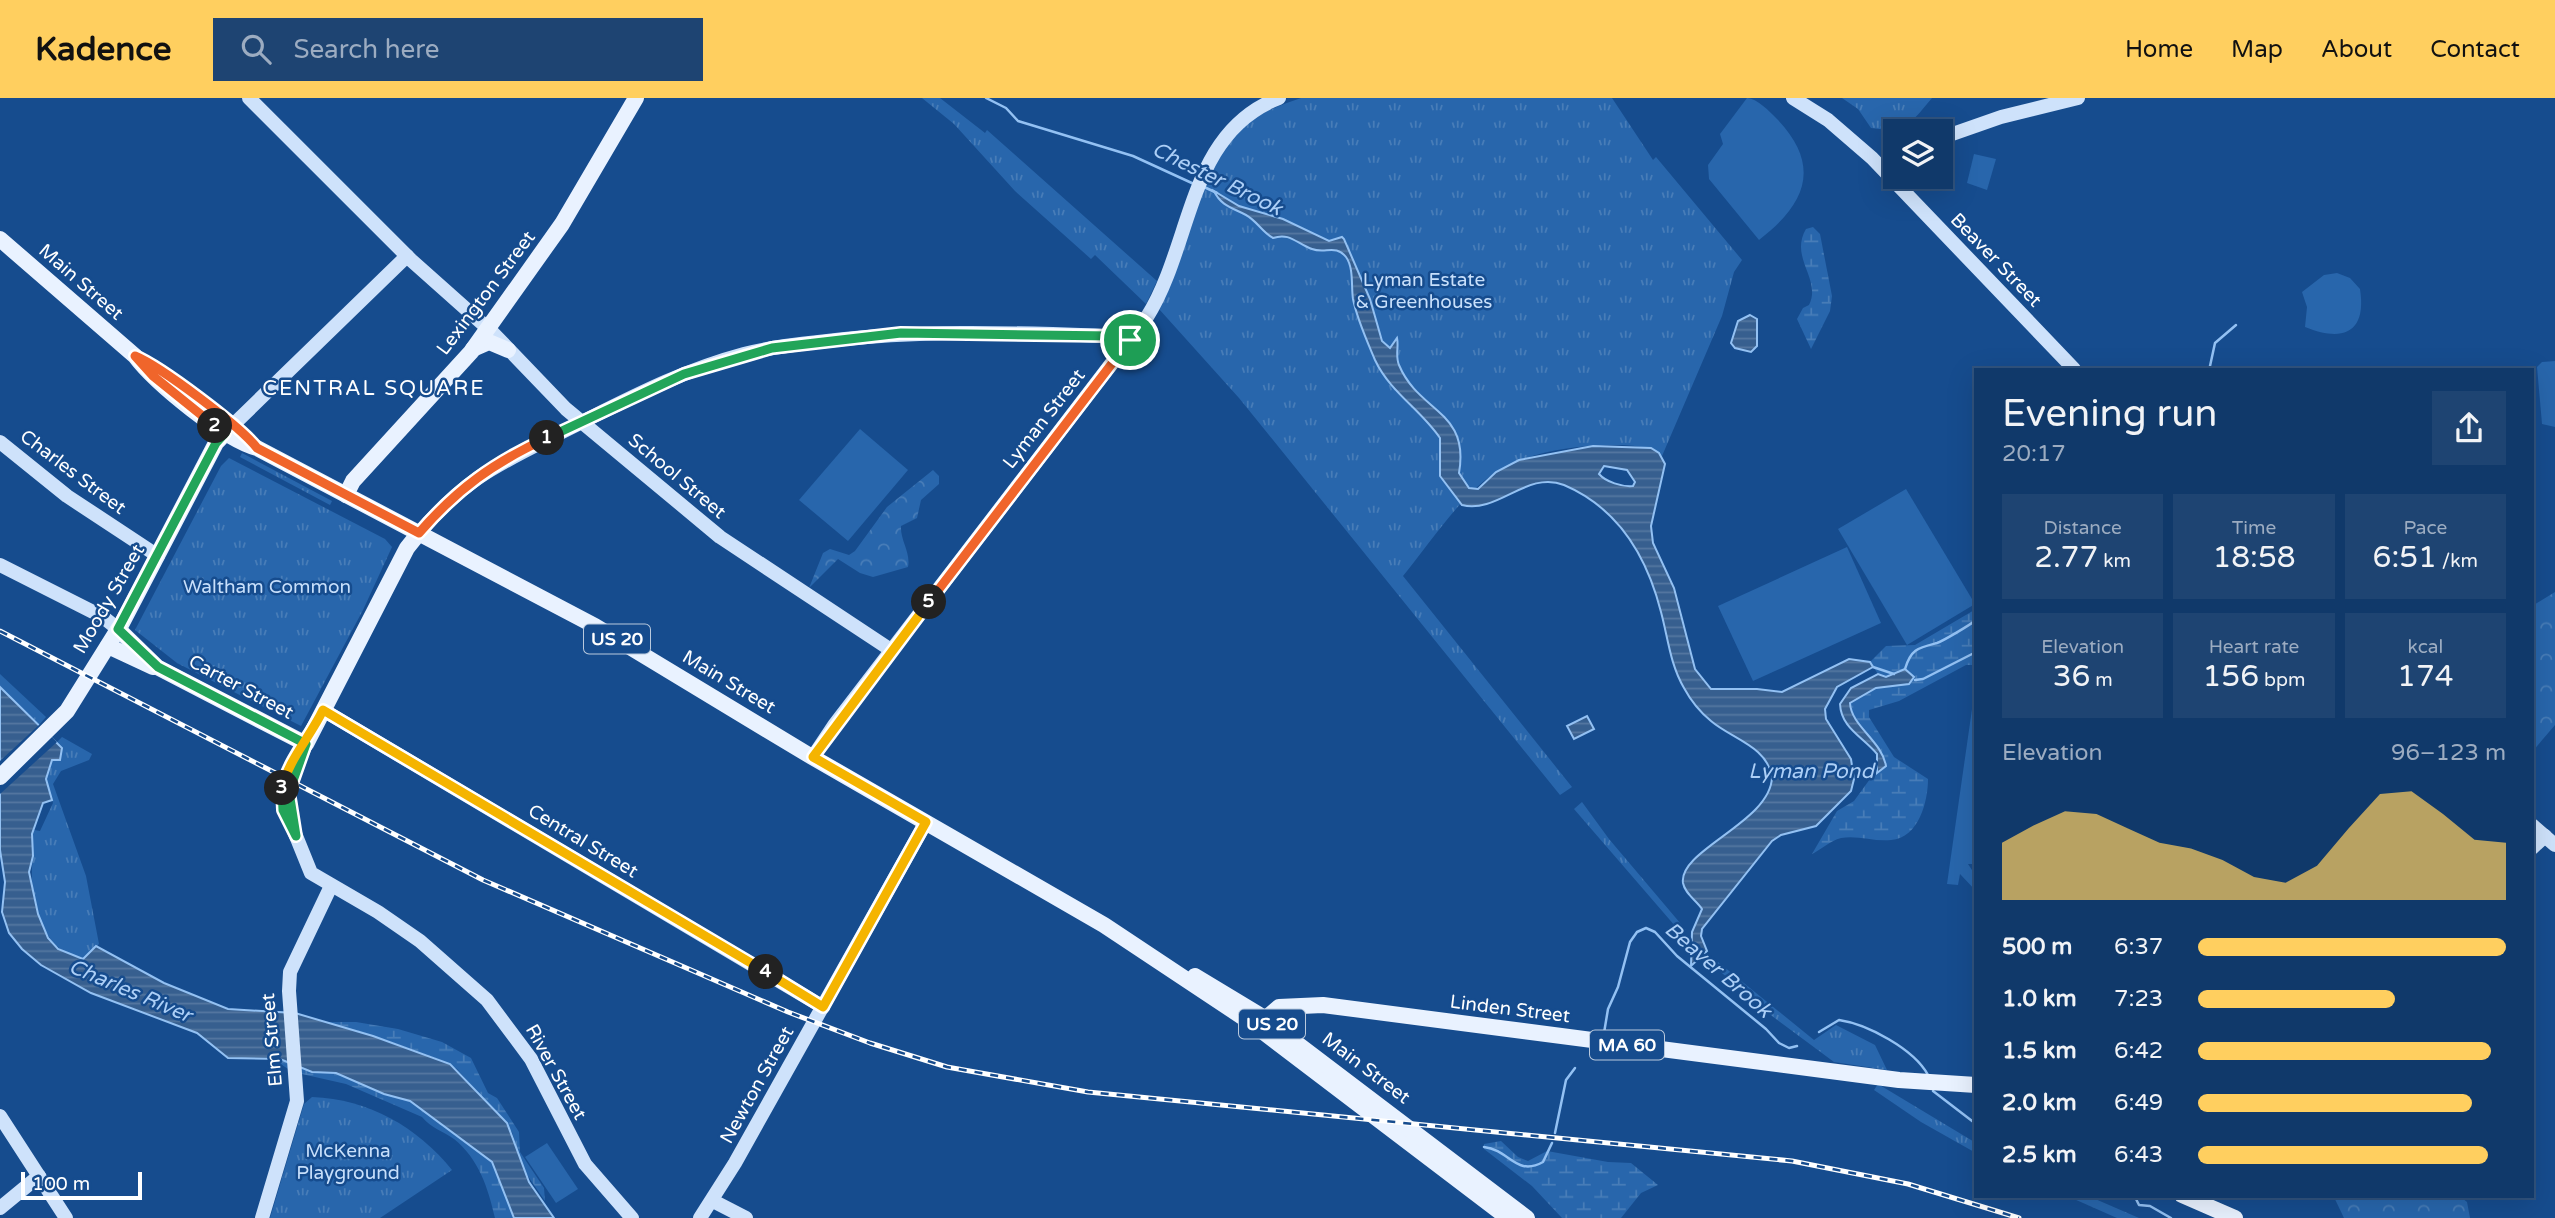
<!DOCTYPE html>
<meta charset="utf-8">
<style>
body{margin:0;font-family:"Varela Round",sans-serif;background:#1e4472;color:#f1f3f6;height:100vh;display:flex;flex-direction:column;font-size:26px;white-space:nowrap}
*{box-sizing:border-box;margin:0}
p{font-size:23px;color:#9cacc1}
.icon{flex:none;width:38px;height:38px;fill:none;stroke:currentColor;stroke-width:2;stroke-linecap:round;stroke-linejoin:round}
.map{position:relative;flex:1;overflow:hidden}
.drawer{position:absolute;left:1974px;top:270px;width:560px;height:830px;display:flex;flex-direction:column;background:#10396a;border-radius:0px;box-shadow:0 7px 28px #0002,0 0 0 2px #30537e}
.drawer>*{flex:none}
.tools{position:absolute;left:1883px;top:21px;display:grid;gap:14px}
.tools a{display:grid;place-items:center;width:70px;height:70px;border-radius:0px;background:#10396a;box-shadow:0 7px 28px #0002,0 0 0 2px #30537e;font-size:35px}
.scale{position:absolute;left:21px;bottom:18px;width:121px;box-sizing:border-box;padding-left:7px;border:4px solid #fff;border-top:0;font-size:19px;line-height:24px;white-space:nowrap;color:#fff;-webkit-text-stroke:5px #164c8e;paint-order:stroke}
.pin{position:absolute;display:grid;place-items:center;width:60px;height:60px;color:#fff;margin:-30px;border:4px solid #fff;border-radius:50%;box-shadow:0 2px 7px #0007}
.km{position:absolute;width:35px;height:35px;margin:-18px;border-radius:50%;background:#222;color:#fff;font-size:19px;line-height:35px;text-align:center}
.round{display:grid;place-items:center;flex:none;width:74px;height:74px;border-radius:0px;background:#1e4472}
.head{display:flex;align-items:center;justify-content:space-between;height:119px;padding:0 28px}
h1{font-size:38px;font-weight:600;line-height:52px}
.metrics{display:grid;grid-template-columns:repeat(3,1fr);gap:10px;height:119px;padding:7px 28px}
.metrics div{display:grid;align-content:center;border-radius:0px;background:#1e4472;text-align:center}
.metrics b{font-size:30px;font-weight:600}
.metrics small{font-size:19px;font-weight:400}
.metrics p{font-size:19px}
.chart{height:196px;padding:14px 28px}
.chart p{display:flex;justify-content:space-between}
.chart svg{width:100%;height:126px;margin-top:7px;fill:#ffcf5f;opacity:.7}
ul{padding:0 28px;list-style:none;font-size:23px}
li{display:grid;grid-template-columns:112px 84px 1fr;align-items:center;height:52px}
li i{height:18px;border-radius:9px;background:#ffcf5f}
header{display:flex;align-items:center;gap:42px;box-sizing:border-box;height:98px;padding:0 35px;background:#ffcf5f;color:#111}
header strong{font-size:33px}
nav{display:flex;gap:38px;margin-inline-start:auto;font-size:24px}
.search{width:490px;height:63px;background:#1e4472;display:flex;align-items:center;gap:18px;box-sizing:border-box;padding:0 24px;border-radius:0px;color:#9cacc1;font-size:26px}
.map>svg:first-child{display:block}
</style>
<header>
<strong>Kadence</strong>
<div class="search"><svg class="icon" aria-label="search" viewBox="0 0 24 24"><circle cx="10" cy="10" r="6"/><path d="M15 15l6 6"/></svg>Search here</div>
<nav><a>Home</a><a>Map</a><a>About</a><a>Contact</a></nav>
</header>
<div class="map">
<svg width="2555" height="1120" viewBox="0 0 2555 1120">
<defs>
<pattern id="forest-crowns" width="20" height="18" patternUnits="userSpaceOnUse" patternTransform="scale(1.75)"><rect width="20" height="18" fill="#2866ac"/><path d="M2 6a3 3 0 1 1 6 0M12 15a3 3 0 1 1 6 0" fill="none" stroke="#487db8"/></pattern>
<pattern id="wetland-marsh" width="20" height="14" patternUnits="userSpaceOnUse" patternTransform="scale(1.75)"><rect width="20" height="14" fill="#2866ac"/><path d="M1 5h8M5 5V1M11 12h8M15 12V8" fill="none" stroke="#487db8"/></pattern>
<pattern id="park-tufts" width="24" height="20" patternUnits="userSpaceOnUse" patternTransform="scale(1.75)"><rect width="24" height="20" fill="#2866ac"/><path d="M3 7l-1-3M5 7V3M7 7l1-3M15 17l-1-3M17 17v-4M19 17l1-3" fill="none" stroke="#487db8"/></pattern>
<pattern id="water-rules" width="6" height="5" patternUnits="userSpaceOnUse" patternTransform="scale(1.75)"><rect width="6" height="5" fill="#375f8f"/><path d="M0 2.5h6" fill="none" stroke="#5577a0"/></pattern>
</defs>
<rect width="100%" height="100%" fill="#164c8e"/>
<g fill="#2866ac">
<path d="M1747,0C1758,1 1769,13 1777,21C1822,68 1806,106 1759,142L1709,81L1708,67L1723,46L1720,36Z"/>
<path d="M1974,56L1996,61L1987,92L1967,85Z"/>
<path d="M2337,175L2350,180L2360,191C2367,236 2342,244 2305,229L2307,209L2302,194L2324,177Z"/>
<path d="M2555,263V329L2542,326L2537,269L2542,264Z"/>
<path d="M860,331L908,372L848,443L799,402Z"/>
<path d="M1906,391L1975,506L1907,547L1838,431Z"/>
<path d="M1847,449L1881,525L1753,583L1718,508Z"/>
<path d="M1973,604L1976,605V766H1968L1976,778V793L1960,776L1958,787L1947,786Z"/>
<path d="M547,1045L578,1091L556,1105L525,1059Z"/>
</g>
<g fill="url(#forest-crowns)">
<path d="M933,372L939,378V386L921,402L917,420L901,428C900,442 911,455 908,469L873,479L860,475L838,461L809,490L823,455L830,451L849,457L855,453L887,409Z"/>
<path d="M2555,494V627L2532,654V508Z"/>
<path d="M2333,1097H2458L2467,1104L2470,1120H2344Z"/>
</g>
<g fill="url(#wetland-marsh)">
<path d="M1813,129L1820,136L1832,198L1830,213L1811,251L1797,221L1803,210L1809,207C1822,181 1789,160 1806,131Z"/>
<path d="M1976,511V567H1966L1899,603L1869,612V619L1894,659L1928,681C1928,703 1919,740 1891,742C1875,744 1858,737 1841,740C1830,743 1822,751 1812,756L1837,713L1854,703L1870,681L1886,668L1853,616L1850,605L1876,590L1901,588L1900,572L1885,579L1878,576L1870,564L1886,548L1915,547Z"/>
<path d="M304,918L326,924H356L398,931L442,944L471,960L488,995L497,1000L519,1034L520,1054L544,1090L545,1103L523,1071L512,1034L457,971L441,962L389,943Z"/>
<path d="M274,962H284L303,971L336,975L416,1006L492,1064L514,1120H495C488,1090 479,1061 454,1041C443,1033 431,1030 422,1019L346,986L293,974Z"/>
<path d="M1501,1043L1518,1059L1528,1063L1547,1053L1608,1064L1631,1065L1658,1087L1641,1095L1621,1120H1562L1532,1088L1484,1051V1046Z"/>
</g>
<g fill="url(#park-tufts)">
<path d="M922,0H940L985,35L987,32L1157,183L1146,206L1095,157L1091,161L1015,93L954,26Z"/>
<path d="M1301,0H1612L1653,62L1656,59L1742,162L1734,174L1722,218L1662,358C1650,346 1622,347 1605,347C1571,348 1525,355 1496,374C1461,397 1430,445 1403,478L1572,689L1560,697L1239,300L1159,211C1188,152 1195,65 1251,23C1266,12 1284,6 1301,0Z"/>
<path d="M1842,0H1932C1911,25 1906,35 1871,30L1858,11Z"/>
<path d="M242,355L332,403L330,407L240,359Z"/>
<path d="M229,360L385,441L392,449L363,512L301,628L177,565L135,532L221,368Z"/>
<path d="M0,576L46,619L38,628L0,589Z"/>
<path d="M62,639L92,656L89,662L61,673L53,686L86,778L99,846L84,861C39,854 28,796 33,759C34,750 31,742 34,732L40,733L53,705L46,681L51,663L60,661L62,650L55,646Z"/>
<path d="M1582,704L1609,741L1686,832L1682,836L1574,711Z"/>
<path d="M1718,864L1814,942L1836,927L1875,947L1887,972L1834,964L1764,912L1714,868Z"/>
<path d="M1878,986L1976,1045V1055L1921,1024L1874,992Z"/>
<path d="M312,999C369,1001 417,1029 452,1072L380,1120H270L304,1006Z"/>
<path d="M2065,1097H2086L2139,1120H2117Z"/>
</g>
<g fill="url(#water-rules)" stroke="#93c1f3" stroke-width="2" fill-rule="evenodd">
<path d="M1214,93L1239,108L1283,121L1329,143L1342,139L1344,141L1370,201L1382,243L1390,250L1397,240C1399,249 1395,258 1399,267C1419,315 1470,312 1459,375L1469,390L1478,391L1496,374L1519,362L1593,348L1651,350L1659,355L1665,366L1651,428L1653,445L1674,490L1695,571L1711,591H1757L1782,594L1849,561L1870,564L1873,569L1837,589L1825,611L1826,621L1851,661L1854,681L1851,693L1816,728L1781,737L1772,743L1702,831L1701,838L1707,853L1691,868L1692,834L1702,811C1696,802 1685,796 1683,785C1678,752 1771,724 1772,679C1767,648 1732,641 1711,623C1700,614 1691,603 1684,590C1670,566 1668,540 1661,514C1647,459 1618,410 1564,387C1527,372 1498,416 1462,407L1440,378V340C1420,311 1390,294 1375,262C1367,243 1357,221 1353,201C1351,189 1354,170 1346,159C1336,146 1325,156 1312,151C1297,146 1290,134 1273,140C1262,134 1257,123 1246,117C1233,110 1221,108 1214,93ZM1604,368L1627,372L1635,384L1633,388C1622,389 1606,384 1599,376Z"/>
<path d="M1750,217L1757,221V248L1751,254L1735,250L1731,245L1738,223Z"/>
<path d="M1905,571L1914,579L1909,586L1876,590L1850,605C1851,628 1882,643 1886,668L1877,675V656C1863,639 1841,630 1840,606L1851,590L1878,576L1886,579Z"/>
<path d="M0,589L62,650L60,662H52L46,681L52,702L43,705L32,736L33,758L29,774L38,816L48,840L58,851L83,861L96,848L164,885L228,911L295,915L373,938L450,966L507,1025L529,1084L554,1120H514L492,1064L410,1003L384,996L336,975L312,974L280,961L228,960L197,935L91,895L41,867L22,851L9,835L2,814L5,784L0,752Z"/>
<path d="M1587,618L1594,631L1574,641L1567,628Z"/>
</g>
<path fill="#164c8e" d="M40,626L57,644L0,696V663Z"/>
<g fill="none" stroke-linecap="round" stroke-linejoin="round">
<g stroke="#93c1f3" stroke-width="2.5">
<path d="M986,0L1006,10L1018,23L1133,58L1194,86"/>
<path d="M1204,89L1217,95"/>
<path d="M2210,268L2215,245L2236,227"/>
<path d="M1873,569L1894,576"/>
<path d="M1905,571C1911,551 1918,550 1937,545C1943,543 1970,527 1976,522"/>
<path d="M1915,582L1923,581L1976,554"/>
<path d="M1819,934L1839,922C1867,926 1914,951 1928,977"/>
<path d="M1604,935L1608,911L1618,889L1630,844L1637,834L1646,830L1655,834L1677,858L1766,931L1779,945L1789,950L1797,948"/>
<path d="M1933,993L1976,1026"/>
<path d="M1555,1035L1566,982L1575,970"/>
<path d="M1484,1049C1510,1052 1516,1079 1543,1064L1552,1045"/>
<path d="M2125,1097L2136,1101L2139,1107L2150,1108L2171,1120"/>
</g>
<g stroke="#cee2fb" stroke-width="14">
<path d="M249,0L411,162L493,235L566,311L720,439L891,552"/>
<path d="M1793,0L1828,22L1872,60L2074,271"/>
<path d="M1941,40L2001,19L2078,0"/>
<path d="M1883,70L1895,61"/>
<path d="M233,327L407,158"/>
<path d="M0,344L67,398L158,458"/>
<path d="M419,435C468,378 499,366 564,333C625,303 677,274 744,256C771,249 799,246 827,243C923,231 1017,235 1113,238L1130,242"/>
<path d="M0,467L103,519L118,531"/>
<path d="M323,612L823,909"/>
<path d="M306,646L291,683L288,705L294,733L311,775L378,814L420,843L487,902L531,961L585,1066L632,1120"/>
<path d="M813,659L835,626L1147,219C1193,146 1187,35 1279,0"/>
<path d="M2532,727L2555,747"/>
<path d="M2532,750L2545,738"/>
<path d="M0,1018L66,1120"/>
<path d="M713,1103L746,1120"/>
<path d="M0,1110L39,1078"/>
<path d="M262,1120L297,1003L289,893L290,874L331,788"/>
<path d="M700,1120L735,1065L926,724"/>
</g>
<g stroke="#e9f2ff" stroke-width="16">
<path d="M0,141L135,258C156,286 224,341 257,350L595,528L807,656L1104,827L1250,924L1508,1120"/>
<path d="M473,251L489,244L508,252"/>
<path d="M346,397L353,383L471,254L562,126L636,0"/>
<path d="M118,531L157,569L306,646L407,450L419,435"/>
<path d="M108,548L153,569"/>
<path d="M0,679L67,613L122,525L216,345L233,327"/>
<path d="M1195,878L1258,916L1527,1120"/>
<path d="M1256,929L1279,909L1323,907L1899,982L1976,987"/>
<path d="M2182,1097L2235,1120"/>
</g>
<g stroke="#fff" stroke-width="5">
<path id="rail" d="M0,533L483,782L788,914L870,945L947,969L1088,994L1792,1063L1908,1086L2019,1120"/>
</g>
<use href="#rail" stroke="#164c8e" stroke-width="2.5" stroke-dasharray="8" stroke-linecap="butt"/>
</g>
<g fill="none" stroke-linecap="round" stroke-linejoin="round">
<g stroke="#fff" stroke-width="14">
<path id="split-1" d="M547,340L684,276L772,250L901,235L1113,238L1130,242"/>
</g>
<g stroke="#fff" stroke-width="14">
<path id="split-2" d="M215,328L153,278L135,258C161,269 240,328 257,350L419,435C457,391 493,365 547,340"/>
</g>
<g stroke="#fff" stroke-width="14">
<path id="split-3" d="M215,328L225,335L216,345L118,531L158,569L306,646L289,694L296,738L283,712L282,690"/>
</g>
<g stroke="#fff" stroke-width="14">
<path id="split-4" d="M282,690C289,661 310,639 323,612L766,874"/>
</g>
<g stroke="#fff" stroke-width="14">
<path id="split-5" d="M766,874L823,909L926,724L813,659L929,504"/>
</g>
<g stroke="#fff" stroke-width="14">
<path id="split-6" d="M929,504L1130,242"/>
</g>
<use href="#split-1" stroke="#22a559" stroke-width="9"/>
<use href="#split-2" stroke="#f0652b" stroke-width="9"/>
<use href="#split-3" stroke="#22a559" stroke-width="9"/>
<use href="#split-4" stroke="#f5b400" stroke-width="9"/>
<use href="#split-5" stroke="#f5b400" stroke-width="9"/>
<use href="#split-6" stroke="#f0652b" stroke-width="9"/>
</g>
<g text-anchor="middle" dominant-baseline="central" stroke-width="5" stroke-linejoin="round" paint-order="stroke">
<g fill="#164c8e" stroke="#b9c9dd" stroke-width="2">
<rect x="584" y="526.5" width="66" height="29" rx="5"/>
<rect x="1239" y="911.5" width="66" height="29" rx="5"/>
<rect x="1590" y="932.5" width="74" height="29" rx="5"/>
</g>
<g font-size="18" font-weight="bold" fill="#fff">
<text x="617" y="541">US 20</text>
<text x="1272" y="926">US 20</text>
<text x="1627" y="947">MA 60</text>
</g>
<g font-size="19" fill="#fff" stroke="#164c8e">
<text transform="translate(1996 162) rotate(46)">Beaver Street</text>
<text transform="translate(81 184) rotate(41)">Main Street</text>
<text transform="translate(486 195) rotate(-53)">Lexington Street</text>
<text transform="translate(1044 321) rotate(-52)">Lyman Street</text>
<text transform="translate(73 374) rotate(37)">Charles Street</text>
<text transform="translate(677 378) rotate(40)">School Street</text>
<text transform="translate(109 501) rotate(-60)">Moody Street</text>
<text transform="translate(729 584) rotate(31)">Main Street</text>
<text transform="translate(241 589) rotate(28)">Carter Street</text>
<text transform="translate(583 743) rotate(31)">Central Street</text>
<text transform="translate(1510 911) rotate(7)">Linden Street</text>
<text transform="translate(272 942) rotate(-95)">Elm Street</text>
<text transform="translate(1366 970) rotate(37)">Main Street</text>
<text transform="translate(556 974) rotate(61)">River Street</text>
<text transform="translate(757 987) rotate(-61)">Newton Street</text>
</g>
<g font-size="19" fill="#c7dffb" stroke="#164c8e">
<text x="1424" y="182">Lyman Estate<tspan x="1424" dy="22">&amp; Greenhouses</tspan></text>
<text x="267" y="489">Waltham Common</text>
<text x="348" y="1053">McKenna<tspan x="348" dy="22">Playground</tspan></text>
</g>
<g font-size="21" font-style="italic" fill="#accff7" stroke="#164c8e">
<text transform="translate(1217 81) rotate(26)">Chester Brook</text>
<text x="1811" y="673">Lyman Pond</text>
<text transform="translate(1718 872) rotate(41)">Beaver Brook</text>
<text transform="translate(130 893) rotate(23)">Charles River</text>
</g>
<g font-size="21" letter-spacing="2" fill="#fff" stroke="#164c8e">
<text x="374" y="290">CENTRAL SQUARE</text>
</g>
</g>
</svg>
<div class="tools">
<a><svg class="icon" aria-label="layers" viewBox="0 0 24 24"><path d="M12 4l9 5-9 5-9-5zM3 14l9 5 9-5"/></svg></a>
</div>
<div class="scale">100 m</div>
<div class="pin" style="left:1130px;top:242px;background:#1e9e55"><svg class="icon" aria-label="arrive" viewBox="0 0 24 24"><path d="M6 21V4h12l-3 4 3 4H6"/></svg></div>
<b class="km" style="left:547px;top:340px">1</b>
<b class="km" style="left:215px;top:328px">2</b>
<b class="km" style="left:282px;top:690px">3</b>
<b class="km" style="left:766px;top:874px">4</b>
<b class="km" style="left:929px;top:504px">5</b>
<section class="drawer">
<div class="head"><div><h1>Evening run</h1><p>20:17</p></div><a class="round"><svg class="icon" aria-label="share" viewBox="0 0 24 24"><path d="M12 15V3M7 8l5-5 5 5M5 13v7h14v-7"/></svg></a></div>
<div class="metrics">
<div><p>Distance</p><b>2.77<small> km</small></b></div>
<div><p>Time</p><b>18:58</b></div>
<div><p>Pace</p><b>6:51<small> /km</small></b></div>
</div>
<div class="metrics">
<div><p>Elevation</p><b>36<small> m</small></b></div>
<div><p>Heart rate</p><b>156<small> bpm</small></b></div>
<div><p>kcal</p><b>174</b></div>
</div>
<div class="chart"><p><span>Elevation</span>96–123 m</p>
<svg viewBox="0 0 160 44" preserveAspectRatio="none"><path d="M0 44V24L10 18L20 13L30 14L40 19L50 24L60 26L70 30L80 36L90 38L100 32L110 19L120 7L130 6L140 14L150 23L160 24V44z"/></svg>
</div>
<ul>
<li><b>500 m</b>6:37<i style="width:100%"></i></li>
<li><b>1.0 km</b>7:23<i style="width:64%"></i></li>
<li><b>1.5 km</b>6:42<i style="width:95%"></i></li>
<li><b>2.0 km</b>6:49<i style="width:89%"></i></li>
<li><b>2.5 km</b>6:43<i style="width:94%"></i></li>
</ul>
</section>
</div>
